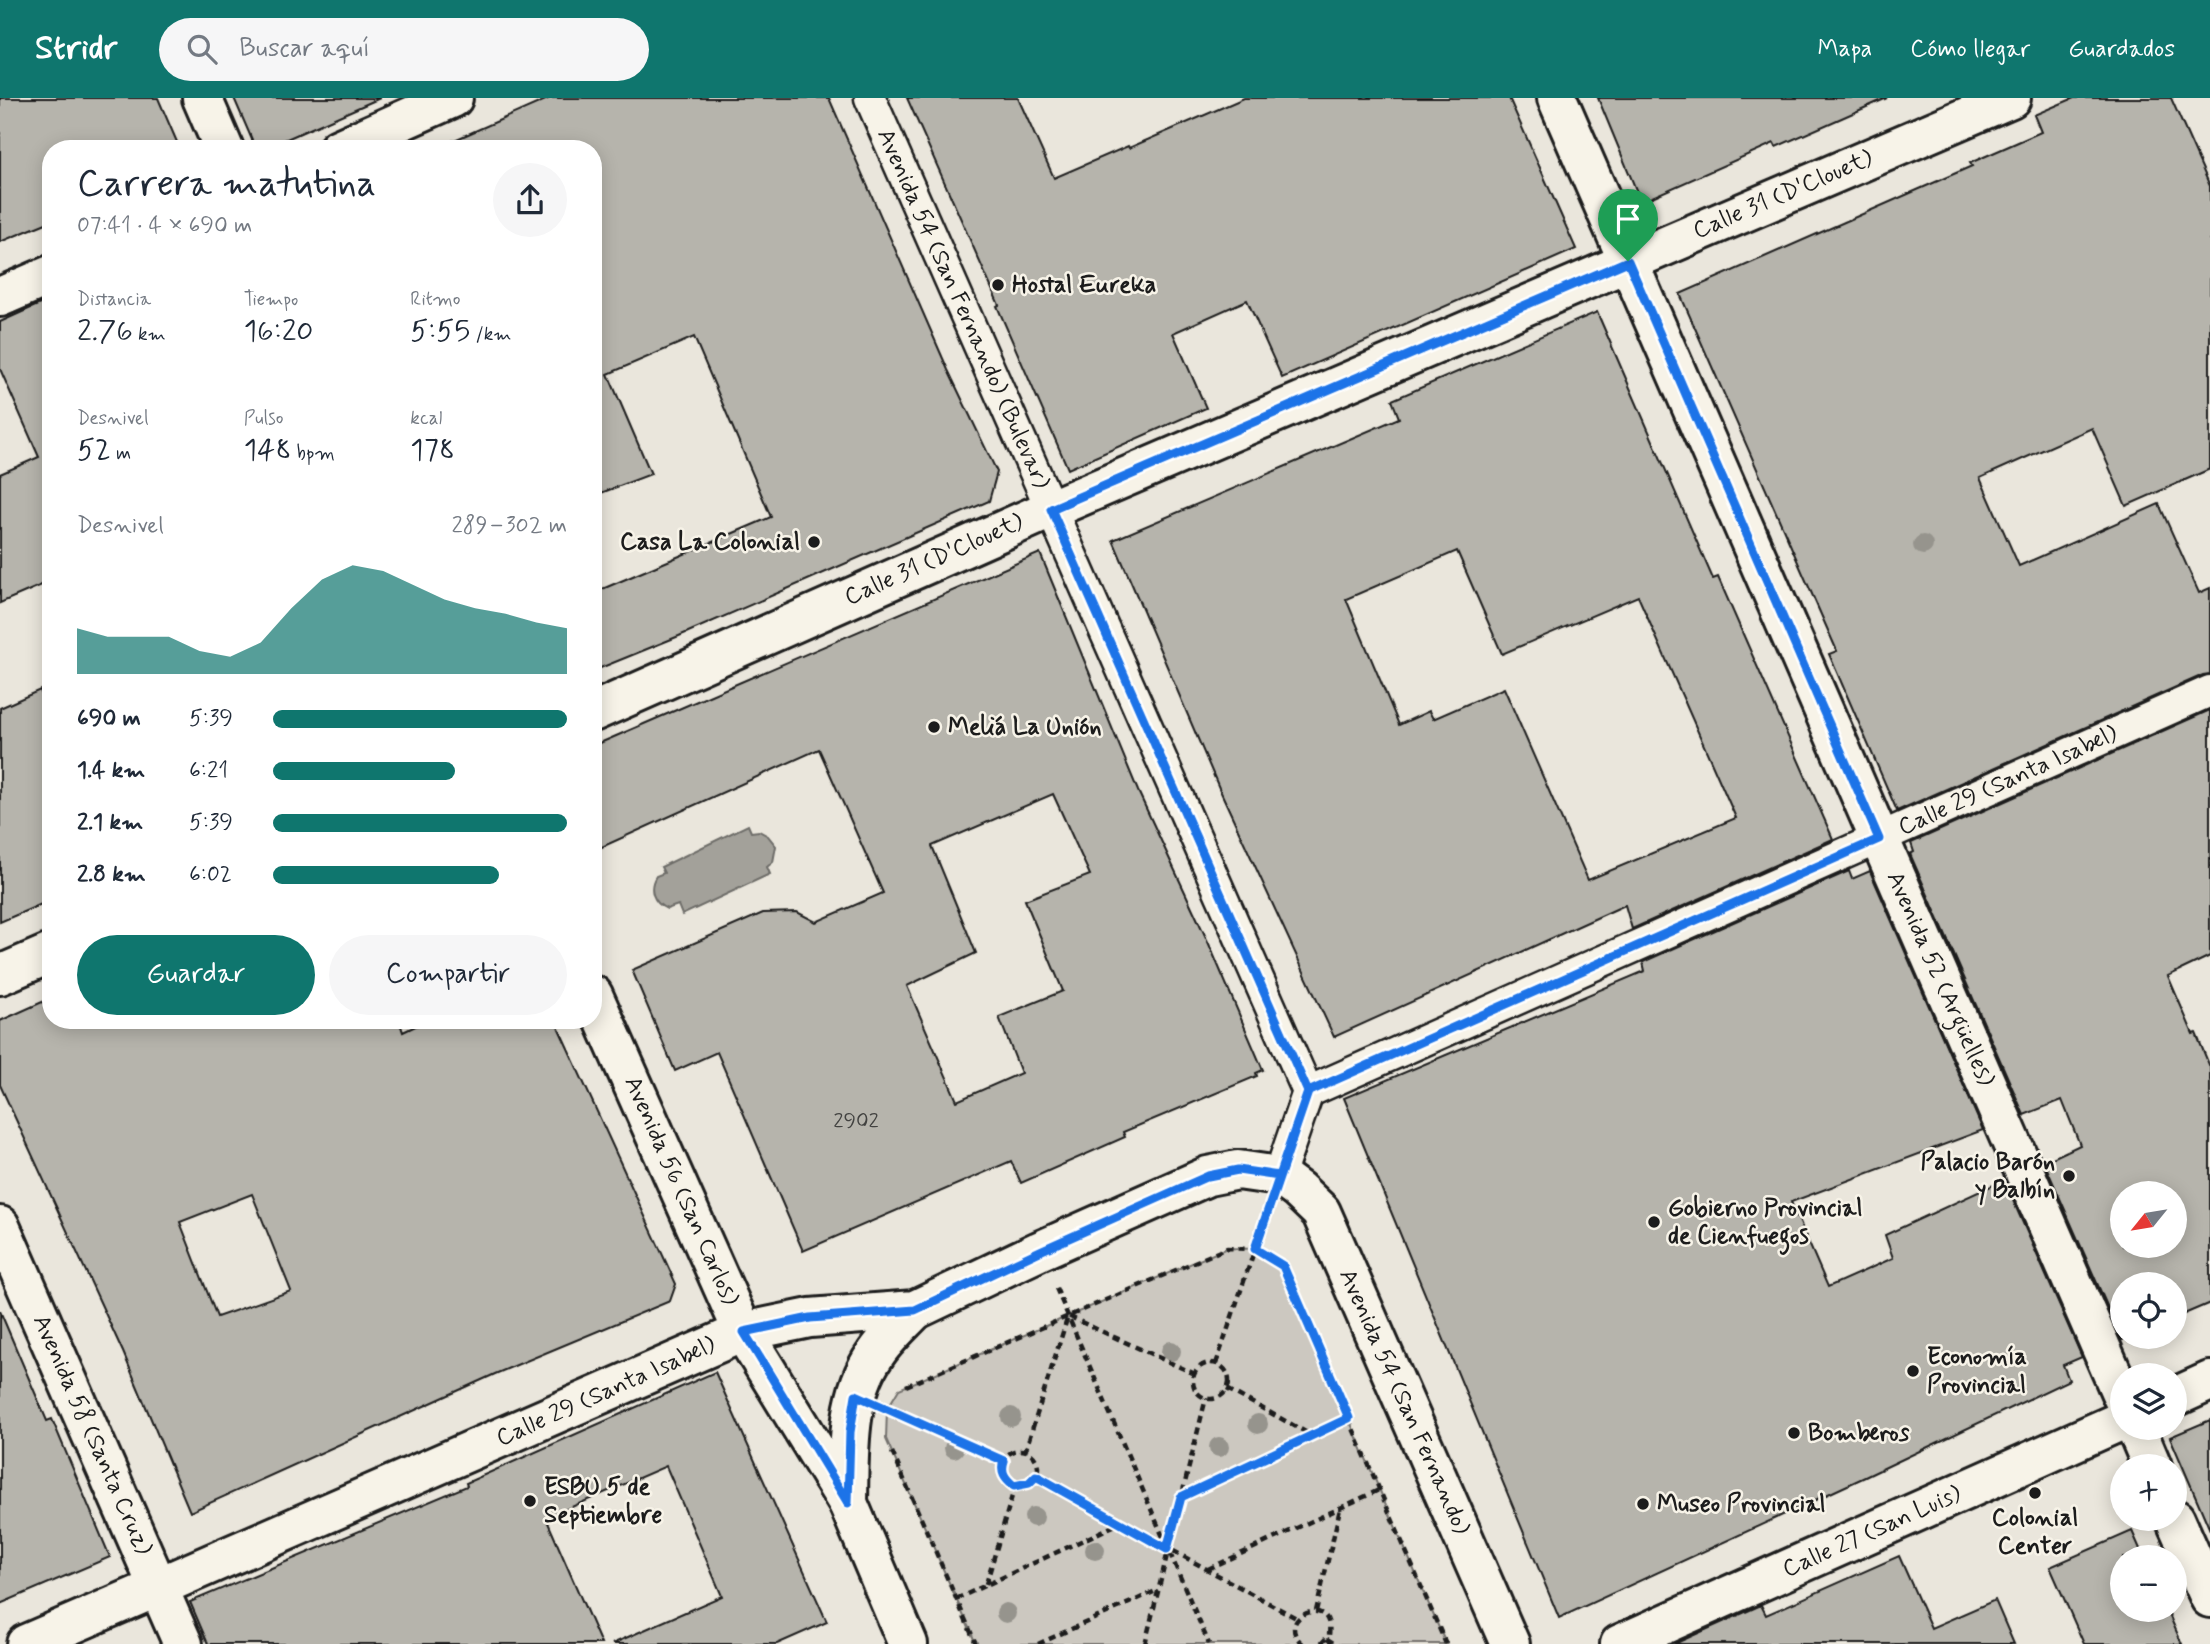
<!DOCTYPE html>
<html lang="es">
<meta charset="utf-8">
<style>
body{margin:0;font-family:Mynerve,sans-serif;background:#f6f6f7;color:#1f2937;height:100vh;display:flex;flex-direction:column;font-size:26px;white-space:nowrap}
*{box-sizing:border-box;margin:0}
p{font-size:23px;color:#747a83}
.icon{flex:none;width:38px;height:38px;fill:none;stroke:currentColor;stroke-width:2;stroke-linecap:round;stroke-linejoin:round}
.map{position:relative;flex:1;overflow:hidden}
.side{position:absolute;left:42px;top:42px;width:560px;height:889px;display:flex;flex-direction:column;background:#fff;border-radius:28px;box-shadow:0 4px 18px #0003}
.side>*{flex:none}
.needle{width:46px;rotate:240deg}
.buttons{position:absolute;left:2110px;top:1083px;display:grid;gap:14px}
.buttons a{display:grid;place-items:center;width:77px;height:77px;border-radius:50%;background:#fff;box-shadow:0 4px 18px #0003;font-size:35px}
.pin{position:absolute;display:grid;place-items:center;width:60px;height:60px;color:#fff;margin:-72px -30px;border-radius:50% 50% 50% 0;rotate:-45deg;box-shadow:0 0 7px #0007}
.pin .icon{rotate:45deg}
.round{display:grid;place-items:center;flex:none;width:74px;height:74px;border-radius:37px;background:#f6f6f7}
.head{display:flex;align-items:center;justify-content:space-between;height:119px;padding:0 35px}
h1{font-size:38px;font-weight:600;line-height:52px}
.figures{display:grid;grid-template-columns:repeat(3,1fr);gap:10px;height:119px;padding:7px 35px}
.figures div{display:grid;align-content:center}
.figures b{font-size:30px;font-weight:600}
.figures small{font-size:19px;font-weight:400}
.figures p{font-size:19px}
.chart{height:196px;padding:14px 35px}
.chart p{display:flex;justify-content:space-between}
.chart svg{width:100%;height:126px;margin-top:7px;fill:#0f766e;opacity:.7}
.cta{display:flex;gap:14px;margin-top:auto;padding:14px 35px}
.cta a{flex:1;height:80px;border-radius:42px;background:#0f766e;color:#fff;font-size:28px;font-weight:600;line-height:80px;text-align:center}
.cta a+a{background:#f6f6f7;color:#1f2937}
ul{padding:0 35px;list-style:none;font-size:23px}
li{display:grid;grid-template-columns:112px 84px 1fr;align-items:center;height:52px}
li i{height:18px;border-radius:9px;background:#0f766e}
header{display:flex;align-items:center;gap:42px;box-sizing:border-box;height:98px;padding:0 35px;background:#0f766e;color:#fff}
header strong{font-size:33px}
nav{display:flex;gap:38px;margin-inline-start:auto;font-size:24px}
.search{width:490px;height:63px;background:#f6f6f7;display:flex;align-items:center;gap:18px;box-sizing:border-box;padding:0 24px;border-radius:38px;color:#747a83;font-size:26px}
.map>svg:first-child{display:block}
</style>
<header>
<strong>Stridr</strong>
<div class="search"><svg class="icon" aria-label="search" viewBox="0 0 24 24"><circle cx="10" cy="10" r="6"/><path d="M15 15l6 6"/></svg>Buscar aquí</div>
<nav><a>Mapa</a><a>Cómo llegar</a><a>Guardados</a></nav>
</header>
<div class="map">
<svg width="2210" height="1546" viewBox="0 0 2210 1546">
<rect width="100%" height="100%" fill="#eae6dc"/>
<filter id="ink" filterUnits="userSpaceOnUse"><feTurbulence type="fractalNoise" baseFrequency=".0143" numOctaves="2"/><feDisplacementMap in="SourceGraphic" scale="14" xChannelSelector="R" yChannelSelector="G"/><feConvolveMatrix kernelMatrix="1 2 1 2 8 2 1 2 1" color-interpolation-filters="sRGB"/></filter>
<g filter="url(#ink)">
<path fill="#ccc8c0" stroke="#74726e" stroke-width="2" d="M1227,1150L1255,1151L1283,1168L1446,1546H976L886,1341L887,1311L899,1291Z"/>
<path fill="#a3a19a" stroke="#6d6c68" stroke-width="2" d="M748,727L751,734L759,733L768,738L776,748L773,764L767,769L770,776L682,817L678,807L667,811C653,805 648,791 656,778L664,775L661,769Z"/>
<g fill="#b6b4ac" stroke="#1c1c1c" stroke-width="2" fill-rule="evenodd">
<path d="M0,0H158L180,51H51V123L0,144Z"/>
<path d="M234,0H380L264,51H256Z"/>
<path d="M550,0H829L948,272L997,374L989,403L679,538L593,573V495L771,419L694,239L608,276L651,376L593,398V51H434Z"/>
<path d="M907,0H1018L1054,80L1128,48L1129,50L1244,0H1509L1576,151L1282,280L1247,202L1173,235L1206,310L1068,371L997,208L999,207Z"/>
<path d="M1598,0H1887L1776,49L1774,45L1641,104Z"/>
<path d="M2074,0H2171L2210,88V371L2126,408L2092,330L1980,380L2019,468L2159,406L2199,495L2210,490V576L2203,577L1897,713L1829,556L1837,553L1680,196L1972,68L1970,65L2041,34L2034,17Z"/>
<path d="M51,201V483L0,505V376L39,359L0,271V224Z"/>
<path d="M1597,214L1713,481L1718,479L1833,741L1632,831L1625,807L1334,939L1219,690L1113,442L1399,320L1392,302ZM1457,453L1502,556L1638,498L1736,720L1588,782L1504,590L1433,621L1429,613L1399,627L1346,501Z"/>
<path d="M1040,455L1138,693L1209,846L1263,972L1256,975L1257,978L1123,1034L1125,1039L1021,1085L1011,1063L803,1153L717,954L675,973L632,872L763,815L797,814L816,824L883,795L819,651L593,753V648ZM1053,696L1090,777L1025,802L1063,893L999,919L1021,975L957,1003L907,888L976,855L932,748Z"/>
<path d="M40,592L51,616V802L0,824V610Z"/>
<path d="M2210,612V858L2168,878L2193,936L2196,935L2210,969V1205L2175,1220V1186H2123V1239H2130L2122,1242L2044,1064L2080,1047L2062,1002L2024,1017L1910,756L1914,754L1911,745ZM2123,1096H2175V1148H2123Z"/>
<path d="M1849,773L1852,781L1870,773L1983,1032L1791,1104L1828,1189L1893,1160L1885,1137L2004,1082L2082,1259L2063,1267L2069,1282L1865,1379L1559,1520L1344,1000L1645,873L1643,864Z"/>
<path d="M51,900V922H399L403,934L428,922H555L676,1186L670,1203L495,1276L190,1414L123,1254L0,987V923ZM252,1096L291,1193L217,1219L180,1124Z"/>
<path d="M0,1213L47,1323L52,1321L110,1459L0,1506Z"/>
<path d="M715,1274L827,1524L777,1546H612L722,1498L666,1368L546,1420L601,1546H208L190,1504L467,1388L466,1385Z"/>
<path d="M2210,1322V1432L2170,1339Z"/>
<path d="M2132,1433L2144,1460H2123V1512H2167L2182,1546H2084L2050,1469Z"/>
<path d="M1899,1458L1931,1530L1995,1502L2014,1546H1674L1761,1507L1766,1517Z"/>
</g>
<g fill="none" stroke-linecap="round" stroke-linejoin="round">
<g stroke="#1c1c1c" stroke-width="35">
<g id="pedestrian">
<path d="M870,0L1308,994L1279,1078"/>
<path d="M1308,994L2210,593"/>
</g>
</g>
<g stroke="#1c1c1c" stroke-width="44">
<g id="minor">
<path d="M1557,0L2123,1300"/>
<path d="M338,51L453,0"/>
<path d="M0,199L51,177"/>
<path d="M593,614L1051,411L2011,0"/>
<path d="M0,877L51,855"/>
<path d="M2175,1299L2210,1283"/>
<path d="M2136,1330L2152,1368"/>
<path d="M2175,1421L2210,1500"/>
<path d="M26,1546L158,1489"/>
<path d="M1620,1546L2123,1322"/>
</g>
</g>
<g stroke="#1c1c1c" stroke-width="44">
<g id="tertiary">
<path d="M848,1405C849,1357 846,1298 875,1257C885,1241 902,1226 915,1212"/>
<path d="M158,1489L743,1234L810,1220L915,1212L1039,1153L1208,1078L1238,1072L1279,1078L1298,1092L1321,1114L1510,1546"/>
</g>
</g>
<g stroke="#1c1c1c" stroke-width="44">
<g id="secondary">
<path d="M202,0L224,51"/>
<path d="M593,897L743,1234L848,1405L908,1546"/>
<path d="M0,1128L183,1546"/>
</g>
</g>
<g stroke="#1c1c1c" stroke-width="4.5" stroke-dasharray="7 5" stroke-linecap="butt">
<path d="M1056,1190L1209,1546"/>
<circle cx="1211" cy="1283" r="18"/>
<path d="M1216,1266L1266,1118"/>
<path d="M906,1288L1227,1150L1255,1151L1283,1168L1446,1546"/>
<path d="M1227,1291L1311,1337"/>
<path d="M896,1315L1004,1363"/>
<circle cx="1020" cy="1370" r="18"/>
<path d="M892,1354L976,1546"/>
<path d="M1025,1354L1068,1218L1195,1276"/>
<path d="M1036,1378L1298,1521"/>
<path d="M1182,1399L1349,1320"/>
<path d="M1208,1471L1379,1392"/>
<path d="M986,1486L1015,1388"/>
<path d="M956,1501L1122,1424"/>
<path d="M1316,1513L1340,1411"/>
<path d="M1327,1541L1335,1546"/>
<path d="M1038,1546L1158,1492"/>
<path d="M1145,1546L1206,1300"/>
<path d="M1303,1546C1271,1520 1335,1493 1329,1537L1321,1546"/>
</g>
<use href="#pedestrian" stroke="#f7f3e8" stroke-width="30"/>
<use href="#minor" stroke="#f7f3e8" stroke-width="38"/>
<use href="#tertiary" stroke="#f7f3e8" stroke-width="38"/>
<use href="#secondary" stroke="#f7f3e8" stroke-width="38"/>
</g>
<g fill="#96948d">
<circle cx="1923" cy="447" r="10"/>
<circle cx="1171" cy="1253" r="10"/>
<circle cx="1011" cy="1319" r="10"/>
<circle cx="1258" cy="1326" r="10"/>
<circle cx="1219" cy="1349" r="10"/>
<circle cx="954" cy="1350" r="10"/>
<circle cx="1034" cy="1419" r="10"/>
<circle cx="1095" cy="1452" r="10"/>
<circle cx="1006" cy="1515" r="10"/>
</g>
</g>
<g fill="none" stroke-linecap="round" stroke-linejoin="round" filter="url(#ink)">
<g stroke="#fff" stroke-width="14">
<path id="route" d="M1628,163L1879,741L1308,994L1279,1078L1238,1072L1208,1078L1040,1153L915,1212L810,1220L744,1234L848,1405L850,1334L856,1297L1004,1363C1000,1374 1005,1381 1014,1388L1029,1385L1036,1378L1167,1451L1181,1399L1349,1320L1283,1168L1255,1151L1308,994L1051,411L1628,163"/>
</g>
<use href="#route" stroke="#1a73e8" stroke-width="9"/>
</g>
<g fill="#1c1c1c" stroke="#f7f3e8" stroke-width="2.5">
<circle cx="998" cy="187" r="7"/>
<circle cx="814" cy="444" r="7"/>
<circle cx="934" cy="629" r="7"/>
<circle cx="2069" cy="1078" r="7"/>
<circle cx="1654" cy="1124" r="7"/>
<circle cx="1913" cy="1273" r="7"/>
<circle cx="1794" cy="1335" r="7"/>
<circle cx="2035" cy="1395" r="7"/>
<circle cx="530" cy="1403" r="7"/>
<circle cx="1643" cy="1406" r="7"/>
</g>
<g text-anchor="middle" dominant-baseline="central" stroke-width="5" stroke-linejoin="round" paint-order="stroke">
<g font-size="21" fill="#424240">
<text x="856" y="1023">2902</text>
</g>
<g font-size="24" fill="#1c1c1c" stroke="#f7f3e8">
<text transform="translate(1783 97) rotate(-23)">Calle 31 (D'Clouet)</text>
<text transform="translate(963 211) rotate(66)">Avenida 54 (San Fernando) (Bulevar)</text>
<text transform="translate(934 462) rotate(-24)">Calle 31 (D'Clouet)</text>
<text transform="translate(2008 683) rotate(-24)">Calle 29 (Santa Isabel)</text>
<text transform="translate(1940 881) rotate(66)">Avenida 52 (Argüelles)</text>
<text transform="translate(681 1093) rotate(66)">Avenida 56 (San Carlos)</text>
<text transform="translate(606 1294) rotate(-24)">Calle 29 (Santa Isabel)</text>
<text transform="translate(1404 1304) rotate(66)">Avenida 54 (San Fernando)</text>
<text transform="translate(92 1337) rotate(66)">Avenida 58 (Santa Cruz)</text>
<text transform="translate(1872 1434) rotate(-24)">Calle 27 (San Luis)</text>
</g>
<g font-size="24" font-weight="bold" fill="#1c1c1c" stroke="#f7f3e8" text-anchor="start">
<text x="1012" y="187">Hostal Eureka</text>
<text x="800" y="444" text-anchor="end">Casa La Colonial</text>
<text x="948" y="629">Meliá La Unión</text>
<text x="2055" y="1064" text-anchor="end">Palacio Barón<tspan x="2055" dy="28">y Balbín</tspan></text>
<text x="1668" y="1110">Gobierno Provincial<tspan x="1668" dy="28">de Cienfuegos</tspan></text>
<text x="1927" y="1259">Economía<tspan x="1927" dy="28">Provincial</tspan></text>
<text x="1808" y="1335">Bomberos</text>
<text x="544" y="1389">ESBU 5 de<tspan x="544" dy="28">Septiembre</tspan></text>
<text x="1657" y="1406">Museo Provincial</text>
<text x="2035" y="1420" text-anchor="middle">Colonial<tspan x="2035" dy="28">Center</tspan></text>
</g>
</g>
</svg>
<div class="buttons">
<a><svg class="needle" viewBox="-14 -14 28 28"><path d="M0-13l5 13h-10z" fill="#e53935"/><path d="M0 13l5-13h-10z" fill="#747a83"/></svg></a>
<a><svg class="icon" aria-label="locate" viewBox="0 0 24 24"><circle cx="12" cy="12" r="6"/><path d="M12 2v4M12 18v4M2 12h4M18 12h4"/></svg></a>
<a><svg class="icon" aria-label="layers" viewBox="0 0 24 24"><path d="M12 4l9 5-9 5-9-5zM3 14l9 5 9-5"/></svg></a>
<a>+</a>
<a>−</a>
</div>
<div class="pin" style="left:1628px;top:163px;background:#1e9e55"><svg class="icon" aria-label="arrive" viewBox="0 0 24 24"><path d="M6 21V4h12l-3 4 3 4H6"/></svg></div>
<section class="side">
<div class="head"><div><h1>Carrera matutina</h1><p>07:41 · 4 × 690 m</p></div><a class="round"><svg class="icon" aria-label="share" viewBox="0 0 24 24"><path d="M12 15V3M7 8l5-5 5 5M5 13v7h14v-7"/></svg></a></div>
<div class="figures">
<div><p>Distancia</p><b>2.76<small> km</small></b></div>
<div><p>Tiempo</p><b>16:20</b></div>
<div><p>Ritmo</p><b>5:55<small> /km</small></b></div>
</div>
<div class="figures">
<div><p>Desnivel</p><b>52<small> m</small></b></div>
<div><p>Pulso</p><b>148<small> bpm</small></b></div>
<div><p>kcal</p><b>178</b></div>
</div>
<div class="chart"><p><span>Desnivel</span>289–302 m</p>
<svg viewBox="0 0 160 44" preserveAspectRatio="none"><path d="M0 44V28L10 31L20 31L30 31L40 36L50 38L60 33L70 21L80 11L90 6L100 8L110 13L120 18L130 21L140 23L150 26L160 28V44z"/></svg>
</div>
<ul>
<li><b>690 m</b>5:39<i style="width:100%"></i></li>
<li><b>1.4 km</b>6:21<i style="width:62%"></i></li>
<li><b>2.1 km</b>5:39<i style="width:100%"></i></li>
<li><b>2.8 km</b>6:02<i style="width:77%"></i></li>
</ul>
<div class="cta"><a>Guardar</a><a>Compartir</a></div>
</section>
</div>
